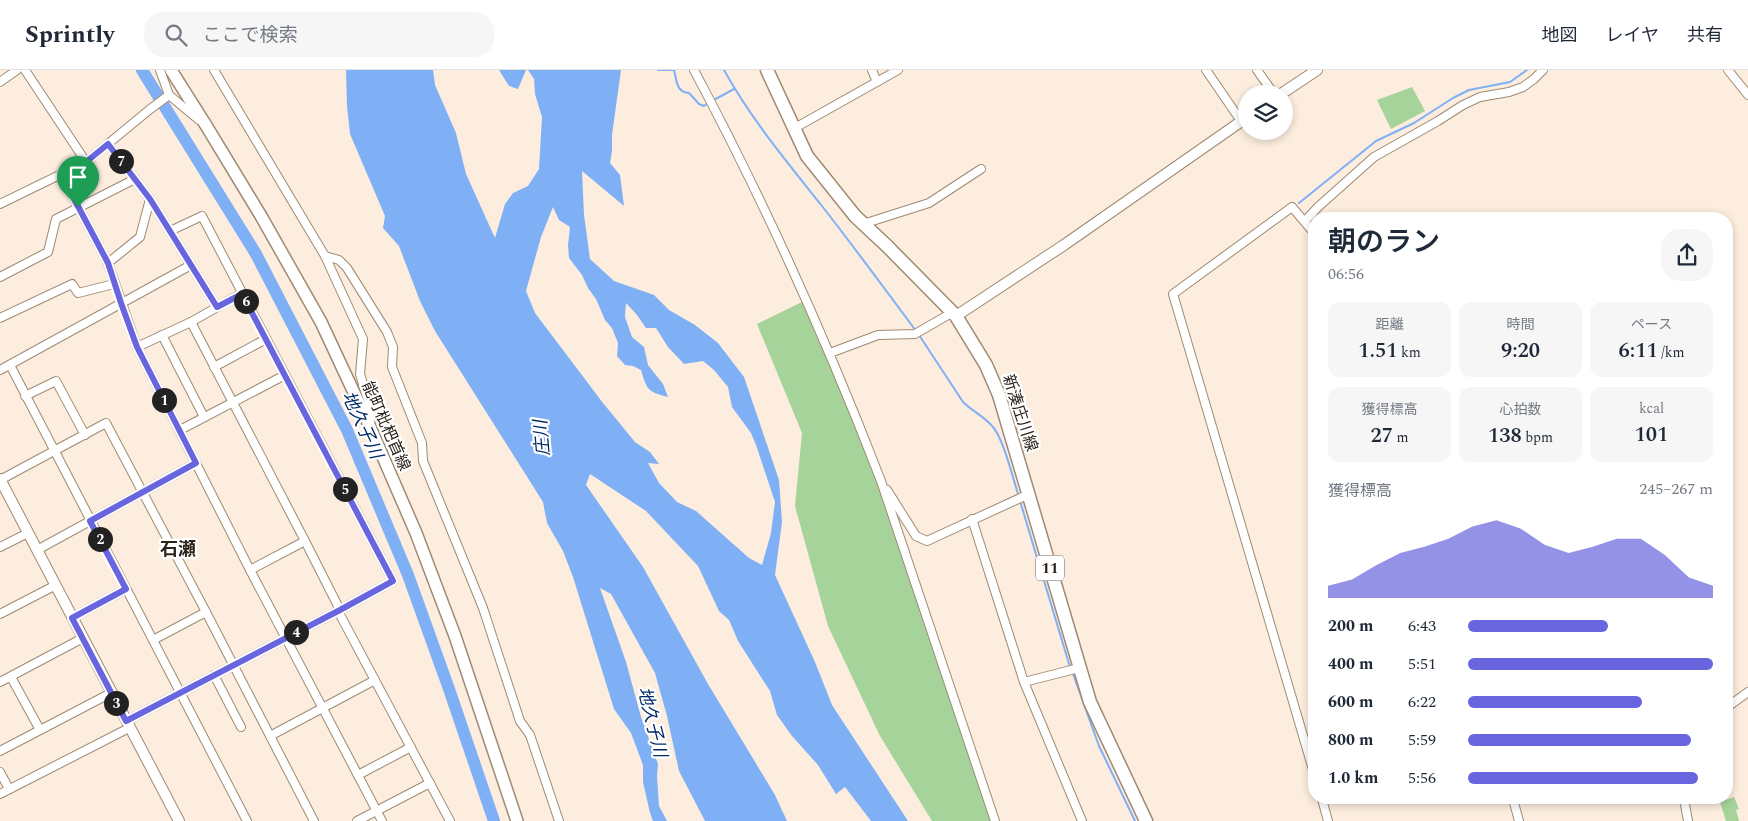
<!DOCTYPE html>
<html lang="ja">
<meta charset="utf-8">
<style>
body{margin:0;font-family:Spectral,"Noto Sans JP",serif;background:#f6f6f7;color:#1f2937;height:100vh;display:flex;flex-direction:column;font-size:19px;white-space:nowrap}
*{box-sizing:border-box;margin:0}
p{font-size:16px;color:#747a83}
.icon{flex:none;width:28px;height:28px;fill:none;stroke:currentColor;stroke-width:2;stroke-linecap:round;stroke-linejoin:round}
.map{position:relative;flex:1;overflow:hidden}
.panel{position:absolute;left:1308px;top:142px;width:425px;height:592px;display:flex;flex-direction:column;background:#fff;border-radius:20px;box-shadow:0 2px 8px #0003}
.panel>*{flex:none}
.buttons{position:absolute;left:1238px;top:15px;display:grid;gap:10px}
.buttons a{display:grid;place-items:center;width:55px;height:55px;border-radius:50%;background:#fff;box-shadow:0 2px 8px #0003;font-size:25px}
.pin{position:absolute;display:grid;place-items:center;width:42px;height:42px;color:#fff;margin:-51px -21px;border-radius:50% 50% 50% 0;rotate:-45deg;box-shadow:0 0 5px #0007}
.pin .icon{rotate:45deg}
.km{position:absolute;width:25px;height:25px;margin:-12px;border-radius:50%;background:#222;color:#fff;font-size:14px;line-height:25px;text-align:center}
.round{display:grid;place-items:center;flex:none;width:52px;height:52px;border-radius:20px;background:#f6f6f7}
.head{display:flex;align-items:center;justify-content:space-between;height:85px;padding:0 20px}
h1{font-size:28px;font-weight:600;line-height:38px}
.metrics{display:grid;grid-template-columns:repeat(3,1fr);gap:8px;height:85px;padding:5px 20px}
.metrics div{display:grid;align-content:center;border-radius:12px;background:#f6f6f7;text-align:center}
.metrics b{font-size:21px;font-weight:600}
.metrics small{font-size:14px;font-weight:400}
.metrics p{font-size:14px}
.chart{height:140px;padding:10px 20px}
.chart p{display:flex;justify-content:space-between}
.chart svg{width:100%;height:90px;margin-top:5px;fill:#6865de;opacity:.7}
ul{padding:0 20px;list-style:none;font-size:16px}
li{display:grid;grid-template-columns:80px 60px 1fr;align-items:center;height:38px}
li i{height:12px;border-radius:6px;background:#6865de}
header{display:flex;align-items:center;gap:30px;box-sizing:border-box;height:70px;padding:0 25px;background:#fff;border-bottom:1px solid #e0e1e3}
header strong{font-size:24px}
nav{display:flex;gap:28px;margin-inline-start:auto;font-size:18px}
.search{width:350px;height:45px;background:#f6f6f7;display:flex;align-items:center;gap:12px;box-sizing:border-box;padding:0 18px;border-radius:20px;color:#747a83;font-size:19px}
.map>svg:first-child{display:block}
</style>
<header>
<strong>Sprintly</strong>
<div class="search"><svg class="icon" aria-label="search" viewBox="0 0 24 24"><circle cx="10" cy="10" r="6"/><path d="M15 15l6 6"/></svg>ここで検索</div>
<nav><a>地図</a><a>レイヤ</a><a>共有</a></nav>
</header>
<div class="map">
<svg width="1748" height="751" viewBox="0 0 1748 751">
<rect width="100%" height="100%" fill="#fcedde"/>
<g fill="#a5d39a">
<path d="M1412,17L1425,41L1391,59L1377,30Z"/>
<path d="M802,232L861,367L993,751H932L880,666L828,556L795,436L802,363L757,254Z"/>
<path d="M1734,727L1739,739L1736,740L1739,751H1726L1720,732Z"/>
</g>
<g fill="#7fb0f6" fill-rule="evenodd">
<path d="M346,0H433L435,15L456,63L466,104L495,168L505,134L513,123L528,116L539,99L542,47L535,24L534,9L528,0H621L612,65V81L610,93L620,105L624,136L582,101L584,145L590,189L614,211L654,225L669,240L695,255L718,273L744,307L779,410L782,452L775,505L815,592L832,635L908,751H871L845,717L836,724L818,695L792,666L777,645L770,621L738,571L729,550L719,541L698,496L646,441L590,404L586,415L643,497L708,614L775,725L787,751H705L679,701L667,646L655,603L611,524L600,518L626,592L641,647L658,694L657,706L659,736L667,751H653L650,743L643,712V695L631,663L614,639L573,507L563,481L547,453L543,432L435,261L420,231L399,176L383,158L385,146L350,64L347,36ZM553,137L559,150L570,157L568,175L569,188L582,205L588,218L596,229L605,250L612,258L618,273L617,286L625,295L633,296L641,300C647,320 648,322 668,327L663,314L648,295L644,277L632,267L625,247L626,233L637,245L646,258H656L668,277L684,294L703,291L714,300L728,317L732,337L751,363L756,375L775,432L771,463L762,495L749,488L696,441L677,432L659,413L648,393L659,394L650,382L635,372L603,333L535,243L526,221L541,167Z"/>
<path d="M499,0H526L518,19L509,16Z"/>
</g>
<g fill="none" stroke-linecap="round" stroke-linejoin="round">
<g stroke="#7fb0f6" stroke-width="2">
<path d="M658,0H674C677,11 676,22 689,23L699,34L704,36L708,33"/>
<path d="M724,0C751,49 787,92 822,136C854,177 885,219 916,261"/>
<path d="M712,31L734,19"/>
<path d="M1299,133L1376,71L1414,53L1453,28L1469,20L1510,12L1527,0"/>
<path d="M919,265L963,332C972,341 985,347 993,357C1004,370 1013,409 1019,427"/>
<path d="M1020,431L1070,597"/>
<path d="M1072,601L1099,676L1135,751"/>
</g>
<path stroke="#7fb0f6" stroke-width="12" d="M142,0L256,184L347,360L408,505L449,619L494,751"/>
<g stroke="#9f8a73" stroke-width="10">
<g id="minor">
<path d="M25,0L86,92"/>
<path d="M160,0L169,25L199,50"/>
<path d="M214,0L325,186L363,269L360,304L371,340L370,355"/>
<path d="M694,0C765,133 827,271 881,411L995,751"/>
<path d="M872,0L877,12"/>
<path d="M1206,0L1241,51"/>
<path d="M1257,0L1274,24"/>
<path d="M1728,0L1748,25"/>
<path d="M0,12L17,0"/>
<path d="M793,59L898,0"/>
<path d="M108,74L150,129L217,237"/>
<path d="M61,104L108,193L137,277L250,500L382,751"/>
<path d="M0,134L86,92L149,40L169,25"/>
<path d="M1305,151L1318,137L1374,87L1438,51L1463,35L1480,27L1509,22L1523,17L1534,9L1543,0"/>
<path d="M863,154L929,133L981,99"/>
<path d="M1314,163L1292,137L1173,224L1314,703"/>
<path d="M325,186L339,190L347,198L387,262L393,277L392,297L422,373L423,391L483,538L520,651L530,665L559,751"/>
<path d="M108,193L140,167L150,129"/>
<path d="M0,207L48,182L56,149L135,109"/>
<path d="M0,248L72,214L78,223L114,214"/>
<path d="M191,252L305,471"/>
<path d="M162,265L204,347"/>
<path d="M137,277L191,252L242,223"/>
<path d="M830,283L878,265L915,264L948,245H954"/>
<path d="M10,295L247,751"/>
<path d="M214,297L266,269"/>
<path d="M0,300L191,195"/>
<path d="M25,326L56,311L85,365"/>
<path d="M180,360L285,305"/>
<path d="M0,410L106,353L206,542"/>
<path d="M887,420L916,466L927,471L1029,424"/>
<path d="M972,449L1024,612L1082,751"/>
<path d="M0,477L28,463"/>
<path d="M37,480L196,393"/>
<path d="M250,500L305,471L340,540"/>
<path d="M338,541L450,751"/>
<path d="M0,544L56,515"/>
<path d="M72,548L126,519"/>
<path d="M153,570L206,542L314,751"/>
<path d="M214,605L241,657"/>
<path d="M11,607L40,660"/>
<path d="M0,612L83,568"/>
<path d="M1024,612L1079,598"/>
<path d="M1726,638L1748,622"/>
<path d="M126,651L340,540L393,511L202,146L170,161"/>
<path d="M270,666L375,610"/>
<path d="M0,681L111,623"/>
<path d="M0,702L9,719"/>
<path d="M358,705L411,677"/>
<path d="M0,724L129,658"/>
<path d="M1322,729L1328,751"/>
<path d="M1513,729L1519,751"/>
<path d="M1684,729L1688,751"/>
<path d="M357,751L430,713"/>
</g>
</g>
<g stroke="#9f8a73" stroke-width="12">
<g id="tertiary">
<path d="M1281,24L1317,0"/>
<path d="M956,246L1064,175L1246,48"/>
<path d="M0,409L179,751"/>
</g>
</g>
<g stroke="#9f8a73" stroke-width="14">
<path id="secondary" d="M171,0L207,57L261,146L321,252L370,357L416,463L455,566L517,751"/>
</g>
<g stroke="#9f8a73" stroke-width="15">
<path id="primary" d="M767,0L807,86L855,146L887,176L956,246L986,295L999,325L1090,632L1146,751"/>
</g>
<use href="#minor" stroke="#fff" stroke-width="8"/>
<use href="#tertiary" stroke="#fff" stroke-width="10"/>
<use href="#secondary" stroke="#fff" stroke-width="11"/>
<use href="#primary" stroke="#fff" stroke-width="12"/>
</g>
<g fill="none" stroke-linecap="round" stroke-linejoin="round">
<g stroke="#fff" stroke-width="10">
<path id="route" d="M108,74L150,129L217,237L242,224L393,511L340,540L126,651L72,548L126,519L90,451L196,393L137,277L121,233L108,193L61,104L86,92Z"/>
</g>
<use href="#route" stroke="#6865de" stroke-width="6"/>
</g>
<g text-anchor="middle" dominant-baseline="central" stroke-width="4.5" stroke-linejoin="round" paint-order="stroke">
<rect fill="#fff" stroke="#6b655e" stroke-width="1" x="1036" y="485.5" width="28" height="25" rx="4"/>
<g font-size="15" font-weight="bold" fill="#2b2319">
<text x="1050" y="498">11</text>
</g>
<g font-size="16" fill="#2b2319" stroke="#fff">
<text transform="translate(1020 343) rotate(72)">新湊庄川線</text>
<text transform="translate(386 356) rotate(66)">能町枇杷首線</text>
</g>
<g font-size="18" font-style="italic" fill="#002b67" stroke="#fff">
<text transform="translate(362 355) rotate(65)">地久子川</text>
<text transform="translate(542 368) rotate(-95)">庄川</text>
<text transform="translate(652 652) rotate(76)">地久子川</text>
</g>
<g font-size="18" font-weight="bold" fill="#2b2319" stroke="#fff">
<text x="178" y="479">石瀬</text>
</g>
</g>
</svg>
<div class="buttons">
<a><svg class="icon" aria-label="layers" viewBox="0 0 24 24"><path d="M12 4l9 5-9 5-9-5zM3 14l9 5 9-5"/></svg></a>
</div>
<div class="pin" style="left:78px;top:137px;background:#1e9e55"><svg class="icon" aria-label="arrive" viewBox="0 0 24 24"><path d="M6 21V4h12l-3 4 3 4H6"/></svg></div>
<b class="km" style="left:164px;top:330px">1</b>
<b class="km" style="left:100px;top:469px">2</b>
<b class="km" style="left:116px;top:633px">3</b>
<b class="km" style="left:296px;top:562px">4</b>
<b class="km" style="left:345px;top:419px">5</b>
<b class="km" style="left:246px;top:231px">6</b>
<b class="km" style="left:121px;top:91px">7</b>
<section class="panel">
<div class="head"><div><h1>朝のラン</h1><p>06:56</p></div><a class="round"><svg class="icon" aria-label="share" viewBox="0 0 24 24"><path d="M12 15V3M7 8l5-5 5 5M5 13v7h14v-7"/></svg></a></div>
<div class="metrics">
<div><p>距離</p><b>1.51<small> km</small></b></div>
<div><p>時間</p><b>9:20</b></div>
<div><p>ペース</p><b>6:11<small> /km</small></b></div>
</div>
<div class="metrics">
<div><p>獲得標高</p><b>27<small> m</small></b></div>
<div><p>心拍数</p><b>138<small> bpm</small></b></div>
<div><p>kcal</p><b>101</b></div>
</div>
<div class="chart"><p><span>獲得標高</span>245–267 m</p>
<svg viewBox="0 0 160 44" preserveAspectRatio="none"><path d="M0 44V38L10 35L20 28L30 22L40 19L50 15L60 9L70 6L80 10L90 18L100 22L110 19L120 15L130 15L140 23L150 34L160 38V44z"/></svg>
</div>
<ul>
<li><b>200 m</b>6:43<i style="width:57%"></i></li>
<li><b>400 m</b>5:51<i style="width:100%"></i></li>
<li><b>600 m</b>6:22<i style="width:71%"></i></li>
<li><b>800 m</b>5:59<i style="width:91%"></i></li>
<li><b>1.0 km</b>5:56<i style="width:94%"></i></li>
</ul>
</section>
</div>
